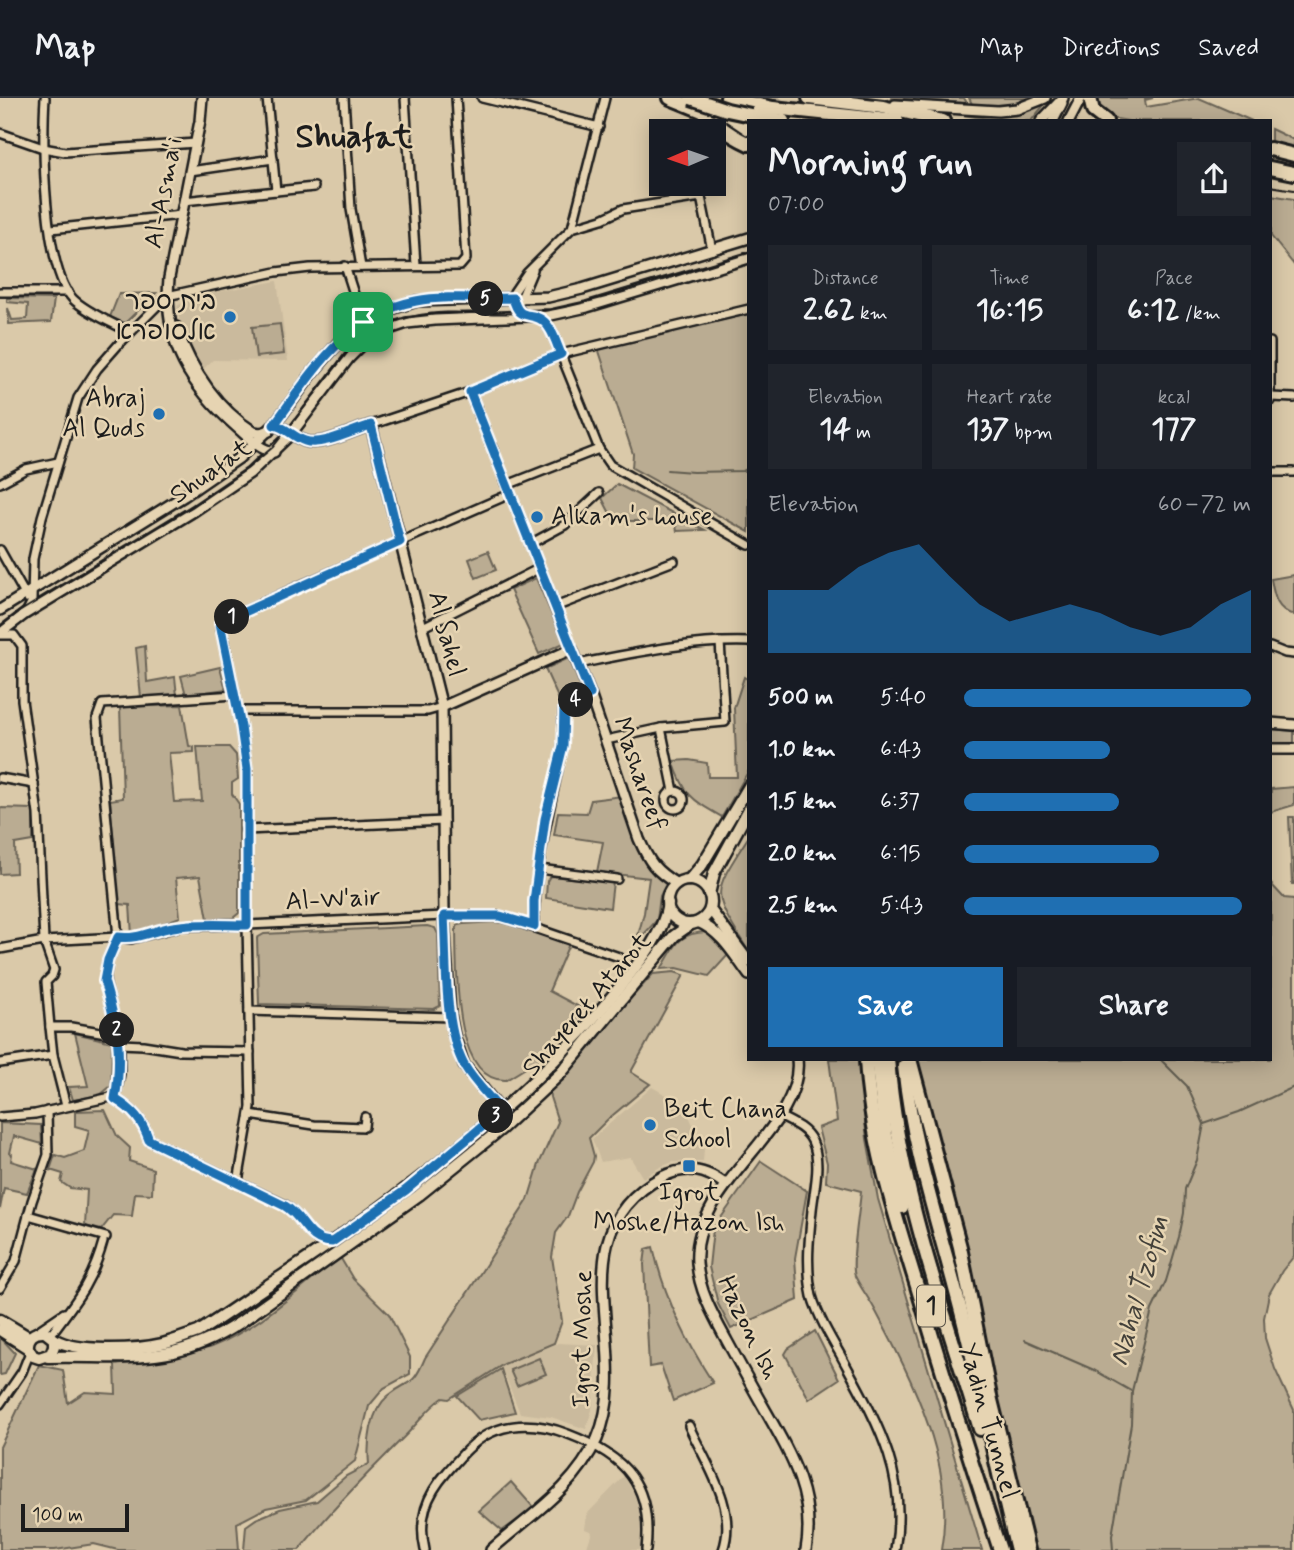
<!DOCTYPE html>
<meta charset="utf-8">
<style>
body{margin:0;font-family:Mynerve,"Playpen Sans Hebrew",sans-serif;background:#20242c;color:#f1f3f6;height:100vh;display:flex;flex-direction:column;font-size:26px;white-space:nowrap}
*{box-sizing:border-box;margin:0}
p{font-size:23px;color:#9ea1a6}
.icon{flex:none;width:38px;height:38px;fill:none;stroke:currentColor;stroke-width:2;stroke-linecap:round;stroke-linejoin:round}
.map{position:relative;flex:1;overflow:hidden}
.panel{position:absolute;left:747px;top:21px;width:525px;height:942px;display:flex;flex-direction:column;background:#171b24;border-radius:0px;box-shadow:0 4px 18px #0003}
.panel>*{flex:none}
.needle{width:46px;rotate:268deg}
.fabs{position:absolute;left:649px;top:21px;display:grid;gap:14px}
.fabs a{display:grid;place-items:center;width:77px;height:77px;border-radius:0px;background:#171b24;box-shadow:0 4px 18px #0003;font-size:35px}
.scale{position:absolute;left:21px;bottom:18px;width:108px;box-sizing:border-box;padding-left:7px;border:4px solid #1c1c1c;border-top:0;font-size:19px;line-height:24px;white-space:nowrap;color:#1c1c1c;-webkit-text-stroke:5px #e6d4b2;paint-order:stroke}
.pin{position:absolute;display:grid;place-items:center;width:60px;height:60px;color:#fff;margin:-30px;border-radius:14px;box-shadow:0 4px 10px #0006}
.km{position:absolute;width:35px;height:35px;margin:-18px;border-radius:50%;background:#222;color:#fff;font-size:19px;line-height:35px;text-align:center}
.round{display:grid;place-items:center;flex:none;width:74px;height:74px;border-radius:0px;background:#20242c}
.overview{display:flex;align-items:center;justify-content:space-between;height:119px;padding:0 21px}
h1{font-size:38px;font-weight:700;line-height:52px}
.stats{display:grid;grid-template-columns:repeat(3,1fr);gap:10px;height:119px;padding:7px 21px}
.stats div{display:grid;align-content:center;border-radius:0px;background:#20242c;text-align:center}
.stats b{font-size:30px;font-weight:700}
.stats small{font-size:19px;font-weight:400}
.stats p{font-size:19px}
.chart{height:196px;padding:14px 21px}
.chart p{display:flex;justify-content:space-between}
.chart svg{width:100%;height:126px;margin-top:7px;fill:#1f6fb2;opacity:.7}
.button{display:flex;gap:14px;margin-top:auto;padding:14px 21px}
.button a{flex:1;height:80px;border-radius:0px;background:#1f6fb2;color:#fff;font-size:28px;font-weight:700;line-height:80px;text-align:center}
.button a+a{background:#20242c;color:#f1f3f6}
ul{padding:0 21px;list-style:none;font-size:23px}
li{display:grid;grid-template-columns:112px 84px 1fr;align-items:center;height:52px}
li i{height:18px;border-radius:9px;background:#1f6fb2}
header{display:flex;align-items:center;gap:42px;box-sizing:border-box;height:98px;padding:0 35px;background:#171b24;border-bottom:2px solid #363941}
header strong{font-size:33px}
nav{display:flex;gap:38px;margin-inline-start:auto;font-size:24px}
.map>svg:first-child{display:block}
</style>
<header>
<strong>Map</strong>
<nav><a>Map</a><a>Directions</a><a>Saved</a></nav>
</header>
<div class="map">
<svg width="1294" height="1452" viewBox="0 0 1294 1452">
<rect width="100%" height="100%" fill="#dac9a9"/>
<filter id="ink" filterUnits="userSpaceOnUse"><feTurbulence type="fractalNoise" baseFrequency=".0143" numOctaves="2"/><feDisplacementMap in="SourceGraphic" scale="14" xChannelSelector="R" yChannelSelector="G"/><feConvolveMatrix kernelMatrix="1 2 1 2 8 2 1 2 1" color-interpolation-filters="sRGB"/></filter>
<g filter="url(#ink)">
<g fill="#caba9d">
<path d="M277,183L288,263L213,262L200,274L181,231L177,208L194,198Z"/>
<path d="M652,989L684,1007L704,1051L703,1064H673L660,1069L643,1080L630,1059L601,1064L592,1041Z"/>
<path d="M558,1245L597,1247L592,1312L586,1331L551,1319L520,1315L501,1268Z"/>
<path d="M624,1378L634,1396L642,1420L641,1452H586L592,1434L585,1431L587,1416Z"/>
</g>
<g fill="#baac92" stroke="#6b6457" stroke-width="2">
<path d="M890,0H964L967,5Z"/>
<path d="M969,0H1028C1009,9 993,10 972,6Z"/>
<path d="M1093,0H1153L1145,2L1146,9L1199,0L1252,23H1129L1110,20L1098,13Z"/>
<path d="M1044,7L1031,23L994,22L957,16L959,14L1000,17Z"/>
<path d="M1271,31L1294,42V52L1271,46Z"/>
<path d="M1271,97L1294,101V167L1271,138Z"/>
<path d="M156,195L125,225L110,219L119,196Z"/>
<path d="M7,200L54,201L51,224L9,226L8,210L12,222L27,221L28,206L7,204Z"/>
<path d="M749,216V434L632,370L633,356L598,250Z"/>
<path d="M280,226L284,256L256,259L252,229Z"/>
<path d="M617,386L705,432L677,433L675,423H614L602,400Z"/>
<path d="M488,453L496,472L476,480L469,461Z"/>
<path d="M1294,477V517C1276,512 1274,498 1271,481Z"/>
<path d="M536,480L564,545L539,556L510,492Z"/>
<path d="M145,548L147,584L175,579L177,598L141,599L136,550Z"/>
<path d="M569,560L583,591L559,602L545,571Z"/>
<path d="M220,569L226,591L186,597L181,578Z"/>
<path d="M744,579L749,582V672L722,719C691,701 685,698 673,663L689,662L707,665L708,679H737L734,610Z"/>
<path d="M182,607L189,648L194,649V654L169,655L174,704L202,703L197,649H229L236,657L238,681L232,685V696L239,706V815L233,820L208,821L200,778L176,780L180,819L132,837L130,807L118,806L110,702L123,700L120,609Z"/>
<path d="M1271,631L1294,633V646H1271Z"/>
<path d="M1294,689V707L1271,714V691Z"/>
<path d="M622,698L647,764L666,786L660,798L657,822L636,845L644,815L649,780L597,774L603,744L554,737L558,714L587,715L591,702Z"/>
<path d="M0,710L33,711V743L15,746L16,775L0,776Z"/>
<path d="M1289,719H1294V786H1292Z"/>
<path d="M749,738V854C711,793 710,799 749,738Z"/>
<path d="M550,778L613,784L610,810L546,800L547,783Z"/>
<path d="M1271,786L1284,800L1294,801V1158L1282,1173L1269,1196L1264,1220L1265,1240L1275,1271L1294,1312V1452H1034L1000,1318L972,1171L949,1077L923,988L917,961H1270Z"/>
<path d="M495,824L509,826L569,846L549,893L585,912L540,961L506,982C452,984 457,868 456,832L458,827L463,826Z"/>
<path d="M427,828L435,830L438,836L440,908L434,911L259,906L257,840L264,836Z"/>
<path d="M706,834L728,857L709,878L677,870L661,871C675,849 677,835 706,834Z"/>
<path d="M674,874L684,877L631,974L650,986L607,1022L589,1040L594,1058L593,1064L577,1094L568,1118L556,1135L552,1159L562,1223L554,1245L504,1266L449,1301L443,1300C428,1310 418,1325 405,1338C368,1375 332,1411 299,1452H244L246,1428L256,1421L280,1411L317,1403L346,1378L369,1366C367,1345 370,1313 388,1298C410,1280 412,1291 425,1260L528,1102L539,1066L558,1024L550,999L549,990L653,876Z"/>
<path d="M75,935L112,944L111,988L100,997L73,1002L69,989L88,988Z"/>
<path d="M829,961H858L867,1041L878,1101L982,1452H941C957,1368 913,1283 874,1210C868,1199 860,1189 855,1178C850,1166 860,1110 861,1093L826,1084L827,1065L818,1030L837,1023Z"/>
<path d="M105,1012L117,1038L130,1050L129,1063L153,1071L152,1096L135,1095L132,1118L113,1117L101,1132L85,1128L87,1092L70,1090L61,1084L63,1076L50,1072L55,1057L65,1060L84,1053L89,1032L75,1028V1013Z"/>
<path d="M0,1025L41,1027L42,1046L14,1038L10,1055L12,1056L11,1063L37,1071L27,1095L4,1090L0,1111Z"/>
<path d="M761,1063L807,1093L795,1160L798,1202L731,1231L718,1206L709,1169L713,1131Z"/>
<path d="M653,1149C664,1199 686,1243 713,1285L673,1303L661,1267L649,1269L644,1166L646,1151Z"/>
<path d="M340,1159L353,1181L389,1216L410,1259V1276L384,1290L369,1308L355,1363L306,1402L266,1410L237,1425L239,1452H118L94,1446L55,1452H0V1349L39,1267L63,1272L68,1305L85,1294L116,1296L115,1267C147,1263 180,1260 211,1249C259,1230 300,1190 340,1159Z"/>
<path d="M815,1233L839,1281L809,1301L785,1256L788,1251Z"/>
<path d="M0,1239L15,1255L5,1276L0,1277Z"/>
<path d="M539,1260L546,1276L517,1288L510,1272Z"/>
<path d="M501,1271L515,1314L479,1322L457,1298Z"/>
<path d="M511,1384L534,1410L502,1433L479,1413Z"/>
</g>
<g fill="none" stroke-linecap="round" stroke-linejoin="round">
<g stroke="#605b4f" stroke-width="2">
<path d="M667,372L693,374L743,373L749,370"/>
<path d="M1204,1026L1239,1014L1294,989"/>
<path d="M1025,1242L1094,1272L1131,1293"/>
<path d="M1113,1452L1112,1438L1131,1326L1132,1293L1152,1212L1166,1183L1179,1139L1184,1115L1185,1091L1197,1062L1204,1026L1187,988L1160,961"/>
</g>
<path stroke="#b4a68d" stroke-width="12" stroke-dasharray="12 6" stroke-linecap="butt" d="M772,0L795,23"/>
<g stroke="#1c1c1c" stroke-width="12">
<g id="minor">
<path d="M45,0C42,43 43,170 73,201C86,214 113,225 129,234"/>
<path d="M267,0L276,93"/>
<path d="M344,0L351,111L361,169"/>
<path d="M405,0L416,167"/>
<path d="M482,0L599,29"/>
<path d="M0,35L43,50L65,54L196,45"/>
<path d="M190,73L273,61"/>
<path d="M184,103L314,89"/>
<path d="M572,130L602,121L623,111L701,99L712,152"/>
<path d="M51,131L181,117"/>
<path d="M345,168L363,224"/>
<path d="M0,194H68"/>
<path d="M520,203L533,172"/>
<path d="M527,219L516,209L513,200L514,194L527,175L572,130L605,0"/>
<path d="M537,219L545,224L553,237L599,351L610,367L749,447"/>
<path d="M1270,244V303"/>
<path d="M470,294L572,551"/>
<path d="M1271,299L1294,300"/>
<path d="M371,327L470,294L561,256L749,211"/>
<path d="M1270,374H1294"/>
<path d="M0,385L26,371L58,364"/>
<path d="M507,387L599,351"/>
<path d="M530,446L565,427L599,395"/>
<path d="M0,452L27,500"/>
<path d="M555,509L674,463"/>
<path d="M26,515L32,503L33,461L42,419L78,300L97,271L119,246L167,198L276,174L310,170L460,168L466,161L456,0"/>
<path d="M423,529L540,470"/>
<path d="M0,537H14L22,548V602L38,716L44,843L54,872L52,878L46,884L50,929"/>
<path d="M1270,549L1285,555L1294,556"/>
<path d="M578,566C634,555 692,542 749,544"/>
<path d="M238,613H428L442,609"/>
<path d="M661,630L674,693"/>
<path d="M606,642L661,630L725,624L720,544"/>
<path d="M0,680L34,686"/>
<circle cx="675" cy="702" r="9"/>
<path d="M246,732L444,723"/>
<path d="M539,771L617,781"/>
<path d="M534,828C535,767 550,711 562,652C565,638 561,623 564,609L590,596"/>
<path d="M0,851L44,843L118,839L131,841L181,828L247,827L444,818H500L619,859"/>
<path d="M249,913L451,919"/>
<path d="M120,946L143,947L181,953L250,954"/>
<path d="M0,965L53,957"/>
<path d="M115,1001C134,1012 142,1022 149,1042L285,1107C303,1119 307,1144 332,1144"/>
<path d="M66,1008L53,957L50,929H71L118,937"/>
<path d="M250,1017L314,1027L364,1029L365,1019"/>
<path d="M779,1018C791,1024 806,1030 812,1043C822,1064 814,1091 812,1112C809,1140 806,1170 812,1198C818,1218 829,1237 840,1256C875,1321 909,1375 895,1452"/>
<path d="M0,1019L35,1016L111,999L115,1001L120,976V948L105,883L108,862L118,839L97,620L102,606L235,597"/>
<path d="M238,1084L251,1009L247,827V671L241,629L220,525L304,486L510,396"/>
<path d="M28,1117L106,1139"/>
<path d="M0,1190L16,1163L32,1103L48,1057L47,1013"/>
<path d="M36,1234L64,1215"/>
<path d="M51,1239L52,1235C76,1203 92,1184 103,1144"/>
<path d="M0,1306L22,1274L30,1254"/>
<path d="M689,1328C706,1366 738,1410 723,1452"/>
<path d="M425,1452C418,1421 426,1398 447,1374C460,1359 472,1344 490,1335C516,1323 542,1326 568,1336C626,1358 653,1387 646,1452"/>
</g>
</g>
<g stroke="#1c1c1c" stroke-width="14">
<g id="tertiary">
<path d="M202,0L200,23L169,180C163,247 191,289 239,331C249,340 260,352 274,354"/>
<path d="M895,7L998,13L1017,11L1045,0"/>
<path d="M1041,23L1063,0"/>
<path d="M1053,23L1062,5"/>
<path d="M1069,23L1081,0"/>
<path d="M176,229C191,271 215,309 254,334L260,335L269,333"/>
<path d="M274,327C286,329 293,339 305,343C321,349 354,332 371,327L442,609L444,818L450,916L454,937L464,967L501,1013"/>
<path d="M0,512L184,398L239,360L274,327L314,273L339,244L352,232L381,214L417,203L548,199L582,191L749,140"/>
<path d="M0,535L25,516L194,413L250,375L291,336L349,260L363,246L389,231L407,225L435,222L551,217L587,209L749,160"/>
<path d="M442,609L572,551L590,596L639,741C649,764 655,773 677,786"/>
<path d="M1270,625L1294,627"/>
<path d="M1270,651H1294"/>
<path d="M710,811L749,864"/>
<path d="M698,824C722,834 734,857 749,877"/>
<path d="M797,961C805,1031 691,1086 697,1165C699,1193 714,1219 727,1243C739,1265 751,1287 763,1308C789,1354 816,1397 806,1452"/>
<path d="M491,1452C530,1417 574,1391 597,1341C636,1253 554,1136 662,1079C686,1067 706,1071 726,1087"/>
</g>
</g>
<g stroke="#1c1c1c" stroke-width="15">
<g id="secondary">
<path d="M689,782L702,767L749,688"/>
<circle cx="689" cy="804" r="22"/>
<path d="M709,796L714,775L749,711"/>
<path d="M0,1222L30,1240"/>
<path d="M0,1232L28,1250L33,1258L39,1260L51,1256L54,1248V1241L45,1234C34,1233 27,1239 28,1250"/>
<path d="M54,1241C76,1255 136,1252 162,1246C174,1243 186,1238 198,1234C227,1216 254,1196 282,1178C404,1097 521,1010 614,896C635,869 662,841 668,806"/>
<path d="M48,1259C123,1257 171,1270 239,1225L419,1097L501,1031L561,975L674,838L691,826"/>
</g>
</g>
<g stroke="#1c1c1c" stroke-width="18">
<g id="trunk">
<path d="M670,0L702,13"/>
<path d="M692,0C709,21 725,35 749,46"/>
<path d="M727,0L773,10L897,23"/>
<path d="M809,0L883,9L943,23"/>
<path d="M1090,0L1093,13L1106,23"/>
<path d="M718,10L749,31"/>
<path d="M751,17L783,23"/>
<path d="M1270,51L1294,57"/>
<path d="M1270,70L1294,75"/>
<path d="M866,961C870,1039 894,1114 917,1188C943,1277 971,1364 1000,1452"/>
<path d="M877,961L886,1038L902,1109"/>
<path d="M888,961C898,1088 943,1210 980,1331"/>
<path d="M910,961L960,1149L990,1298L1028,1452"/>
<path d="M904,968C912,1048 938,1125 958,1202C980,1285 996,1369 1017,1452"/>
</g>
</g>
<use href="#minor" stroke="#e6d4b2" stroke-width="7"/>
<use href="#tertiary" stroke="#e6d4b2" stroke-width="9"/>
<use href="#secondary" stroke="#e6d4b2" stroke-width="10"/>
<use href="#trunk" stroke="#e6d4b2" stroke-width="12"/>
<g stroke="#1c1c1c" stroke-width="2">
<path d="M1270,88L1294,92"/>
<path d="M0,529L19,514L192,409L247,371L273,349L348,254C418,190 476,227 555,211C621,198 685,174 749,155"/>
</g>
<g stroke="#1c1c1c" stroke-width="18" stroke-linecap="butt">
<path id="trunk-bridge" d="M691,0L727,12L751,17"/>
</g>
<use href="#trunk-bridge" stroke="#e6d4b2" stroke-width="12"/>
</g>
</g>
<g fill="none" stroke-linecap="round" stroke-linejoin="round" filter="url(#ink)">
<g stroke="#fff" stroke-width="14">
<path id="route" d="M513,200C519,224 529,213 542,222C552,229 556,245 561,256L470,294L590,596L564,609L563,648L545,721L534,803V828L500,818H444C447,863 443,927 464,967C474,984 489,998 501,1013L406,1092L332,1144C307,1144 304,1119 285,1108L149,1042C142,1022 133,1012 115,1001C123,955 117,927 104,883L108,862L118,839C138,842 153,832 173,829C197,825 222,827 247,827V671L241,629L220,525L400,444L371,327C354,332 321,349 305,343C293,339 286,329 274,327C312,275 347,216 416,203C447,197 481,201 513,200Z"/>
</g>
<use href="#route" stroke="#1f6fb2" stroke-width="9"/>
</g>
<g fill="#1f6fb2" stroke="#e6d4b2" stroke-width="2.5">
<circle cx="230" cy="219" r="7"/>
<circle cx="159" cy="316" r="7"/>
<circle cx="537" cy="419" r="7"/>
<circle cx="650" cy="1027" r="7"/>
<rect x="682" y="1061" width="14" height="14" rx="3.5"/>
</g>
<g text-anchor="middle" dominant-baseline="central" stroke-width="5" stroke-linejoin="round" paint-order="stroke">
<rect fill="#e6d4b2" stroke="#595349" stroke-width="2" x="917" y="1187.5" width="28" height="41" rx="5"/>
<g font-size="24" font-weight="bold" fill="#1c1c1c">
<text x="931" y="1208">1</text>
</g>
<g font-size="26" fill="#1c1c1c" stroke="#e6d4b2">
<text transform="translate(164 95) rotate(-79)">Al-Asma'i</text>
<text transform="translate(211 374) rotate(-35)">Shuafat</text>
<text transform="translate(446 536) rotate(76)">Al Sahel</text>
<text transform="translate(639 676) rotate(71)">Mashareef</text>
<text transform="translate(333 802) rotate(-3)">Al-W'air</text>
<text transform="translate(587 907) rotate(-49)">Shayeret Atarot</text>
<text transform="translate(748 1230) rotate(64)">Hazon Ish</text>
<text transform="translate(583 1241) rotate(-89)">Igrot Moshe</text>
<text transform="translate(988 1323) rotate(74)">Yadin Tunnel</text>
</g>
<g font-size="26" fill="#1c1c1c" stroke="#e6d4b2" text-anchor="end">
<text x="216" y="204">בית ספר<tspan x="216" dy="30">אלסופרא</tspan></text>
<text x="145" y="301">Abraj<tspan x="145" dy="30">Al Quds</tspan></text>
<text x="551" y="419" text-anchor="start">Alkam's house</text>
<text x="664" y="1012" text-anchor="start">Beit Chana<tspan x="664" dy="30">School</tspan></text>
<text x="689" y="1095" text-anchor="middle">Igrot<tspan x="689" dy="30">Moshe/Hazon Ish</tspan></text>
</g>
<g font-size="28" font-style="italic" fill="#44413a" stroke="#e6d4b2">
<text transform="translate(1140 1193) rotate(-74)">Nahal Tzofim</text>
</g>
<g font-size="33" font-weight="bold" fill="#1c1c1c" stroke="#e6d4b2">
<text x="354" y="40">Shuafat</text>
</g>
</g>
</svg>
<div class="fabs">
<a><svg class="needle" viewBox="-14 -14 28 28"><path d="M0-13l5 13h-10z" fill="#e53935"/><path d="M0 13l5-13h-10z" fill="#9ea1a6"/></svg></a>
</div>
<div class="scale">100 m</div>
<div class="pin" style="left:363px;top:224px;background:#1e9e55"><svg class="icon" aria-label="arrive" viewBox="0 0 24 24"><path d="M6 21V4h12l-3 4 3 4H6"/></svg></div>
<b class="km" style="left:232px;top:519px">1</b>
<b class="km" style="left:117px;top:932px">2</b>
<b class="km" style="left:496px;top:1018px">3</b>
<b class="km" style="left:576px;top:602px">4</b>
<b class="km" style="left:486px;top:201px">5</b>
<section class="panel">
<div class="overview"><div><h1>Morning run</h1><p>07:00</p></div><a class="round"><svg class="icon" aria-label="share" viewBox="0 0 24 24"><path d="M12 15V3M7 8l5-5 5 5M5 13v7h14v-7"/></svg></a></div>
<div class="stats">
<div><p>Distance</p><b>2.62<small> km</small></b></div>
<div><p>Time</p><b>16:15</b></div>
<div><p>Pace</p><b>6:12<small> /km</small></b></div>
</div>
<div class="stats">
<div><p>Elevation</p><b>14<small> m</small></b></div>
<div><p>Heart rate</p><b>137<small> bpm</small></b></div>
<div><p>kcal</p><b>177</b></div>
</div>
<div class="chart"><p><span>Elevation</span>60–72 m</p>
<svg viewBox="0 0 160 44" preserveAspectRatio="none"><path d="M0 44V22L10 22L20 22L30 14L40 9L50 6L60 17L70 27L80 33L90 30L100 27L110 30L120 35L130 38L140 35L150 27L160 22V44z"/></svg>
</div>
<ul>
<li><b>500 m</b>5:40<i style="width:100%"></i></li>
<li><b>1.0 km</b>6:43<i style="width:51%"></i></li>
<li><b>1.5 km</b>6:37<i style="width:54%"></i></li>
<li><b>2.0 km</b>6:15<i style="width:68%"></i></li>
<li><b>2.5 km</b>5:43<i style="width:97%"></i></li>
</ul>
<div class="button"><a>Save</a><a>Share</a></div>
</section>
</div>
